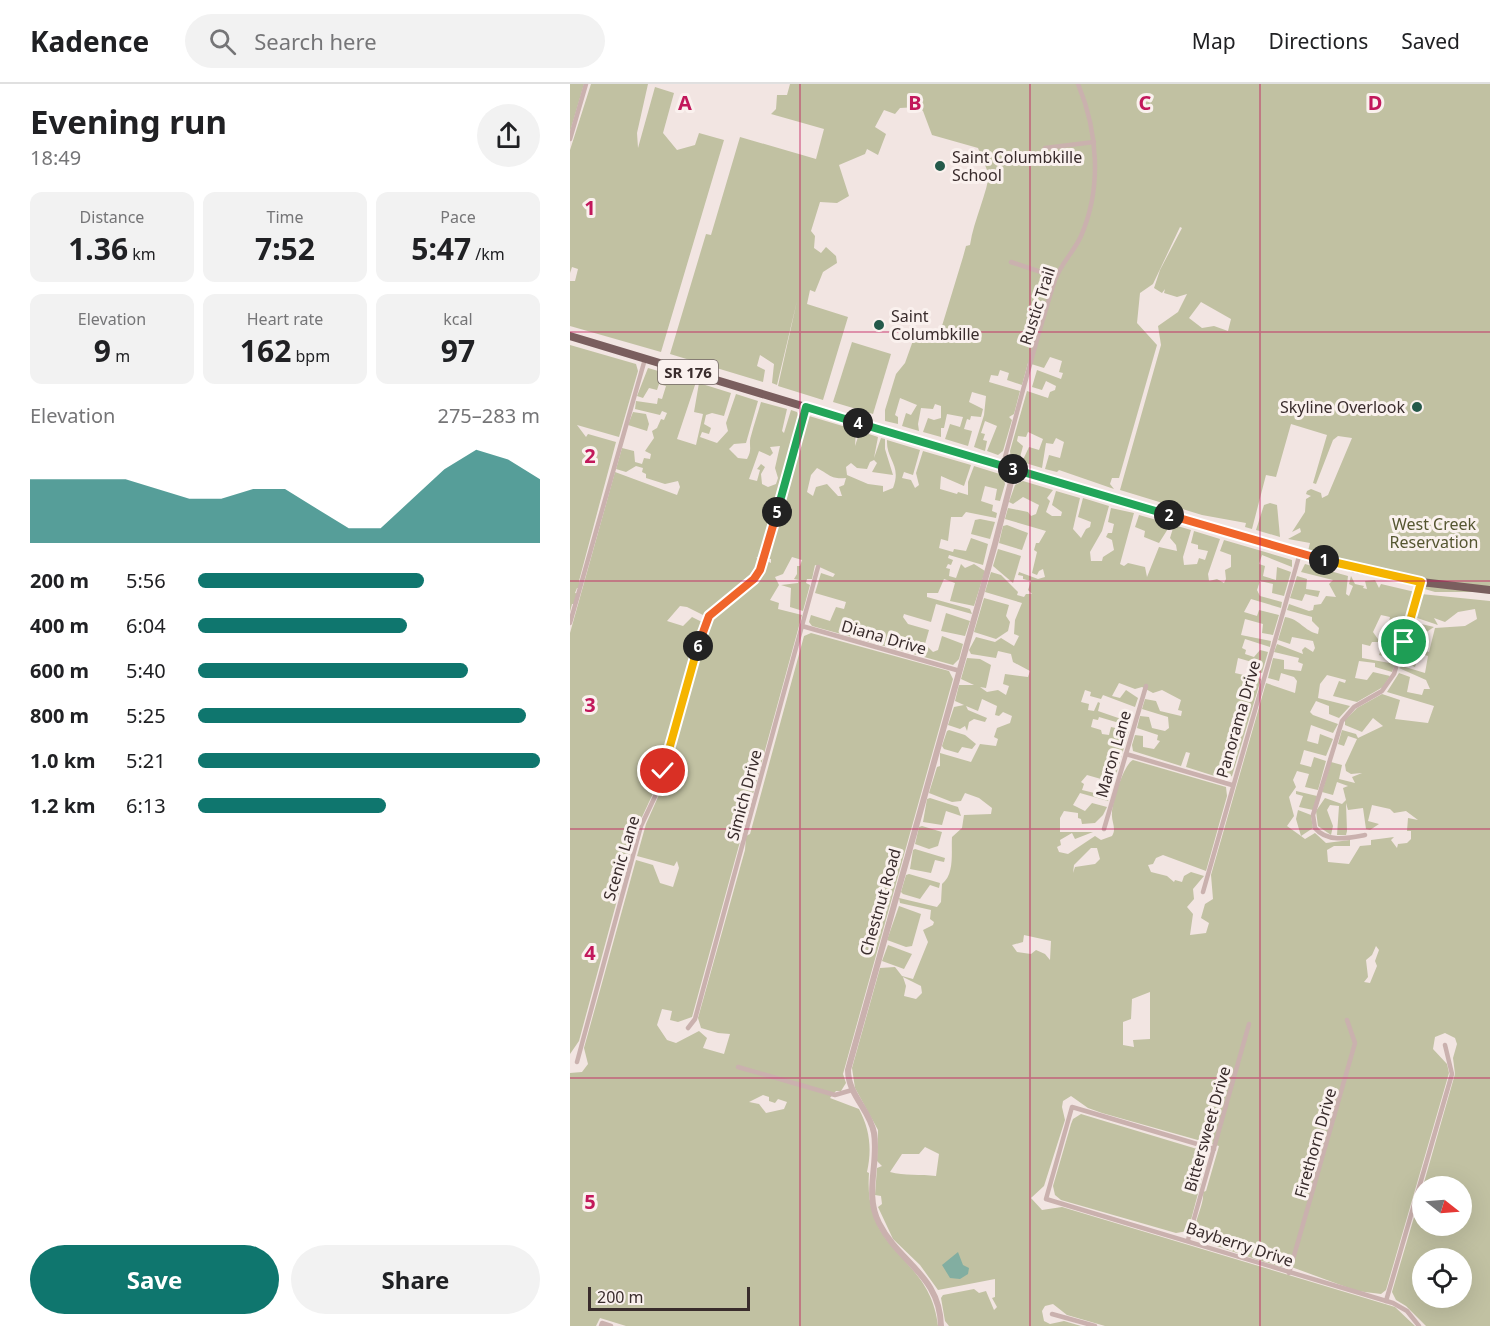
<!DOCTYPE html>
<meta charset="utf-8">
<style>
body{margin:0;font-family:"Noto Sans",sans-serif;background:#f2f2f2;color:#202124;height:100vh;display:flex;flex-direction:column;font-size:22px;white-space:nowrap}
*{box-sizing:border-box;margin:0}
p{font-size:20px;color:#757577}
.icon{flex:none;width:33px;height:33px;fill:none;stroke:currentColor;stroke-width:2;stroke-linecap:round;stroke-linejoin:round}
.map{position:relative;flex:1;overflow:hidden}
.details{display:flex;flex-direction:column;background:#fff;width:570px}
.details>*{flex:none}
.needle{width:39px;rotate:107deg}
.controls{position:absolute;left:842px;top:1092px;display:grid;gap:12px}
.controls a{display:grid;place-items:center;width:60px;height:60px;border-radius:50%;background:#fff;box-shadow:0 6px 24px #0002;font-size:30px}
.scale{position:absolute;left:18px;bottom:15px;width:162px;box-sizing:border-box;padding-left:6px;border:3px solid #392c2c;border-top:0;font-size:16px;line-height:21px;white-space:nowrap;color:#392c2c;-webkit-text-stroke:4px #faf1ee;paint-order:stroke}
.pin{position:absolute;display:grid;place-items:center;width:51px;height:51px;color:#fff;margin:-26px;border:3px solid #fff;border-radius:50%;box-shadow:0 2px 6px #0007}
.km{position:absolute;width:30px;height:30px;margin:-15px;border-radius:50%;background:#222;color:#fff;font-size:16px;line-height:30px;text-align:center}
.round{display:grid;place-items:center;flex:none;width:63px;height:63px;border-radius:32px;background:#f2f2f2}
.summary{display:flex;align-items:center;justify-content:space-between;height:102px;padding:0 30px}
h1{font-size:33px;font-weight:700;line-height:45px}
.stats{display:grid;grid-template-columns:repeat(3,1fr);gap:9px;height:102px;padding:6px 30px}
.stats div{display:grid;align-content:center;border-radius:12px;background:#f2f2f2;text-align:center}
.stats b{font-size:30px;font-weight:700}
.stats small{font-size:16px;font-weight:400}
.stats p{font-size:16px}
.chart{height:168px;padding:12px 30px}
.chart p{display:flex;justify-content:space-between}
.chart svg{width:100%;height:108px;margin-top:6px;fill:#0f766e;opacity:.7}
.action{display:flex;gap:12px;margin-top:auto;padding:12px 30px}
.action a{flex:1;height:69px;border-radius:36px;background:#0f766e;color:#fff;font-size:24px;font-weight:700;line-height:69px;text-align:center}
.action a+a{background:#f2f2f2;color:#202124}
ul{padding:0 30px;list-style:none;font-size:20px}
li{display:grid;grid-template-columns:96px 72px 1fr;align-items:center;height:45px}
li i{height:15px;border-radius:8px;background:#0f766e}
header{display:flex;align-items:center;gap:36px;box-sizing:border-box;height:84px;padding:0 30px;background:#fff;border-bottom:2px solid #e0e0e0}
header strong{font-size:28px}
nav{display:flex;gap:33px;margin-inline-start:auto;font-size:21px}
.search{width:420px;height:54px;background:#f2f2f2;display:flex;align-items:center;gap:15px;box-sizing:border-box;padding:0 21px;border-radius:33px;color:#757577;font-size:22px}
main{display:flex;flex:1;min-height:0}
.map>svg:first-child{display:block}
</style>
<header>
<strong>Kadence</strong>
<div class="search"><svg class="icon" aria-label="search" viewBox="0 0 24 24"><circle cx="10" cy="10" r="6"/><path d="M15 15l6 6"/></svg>Search here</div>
<nav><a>Map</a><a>Directions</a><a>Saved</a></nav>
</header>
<main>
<section class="details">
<div class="summary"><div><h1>Evening run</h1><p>18:49</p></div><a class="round"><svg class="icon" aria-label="share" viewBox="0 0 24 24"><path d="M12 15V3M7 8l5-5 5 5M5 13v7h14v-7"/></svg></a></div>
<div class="stats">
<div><p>Distance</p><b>1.36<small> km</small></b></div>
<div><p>Time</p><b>7:52</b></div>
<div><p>Pace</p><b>5:47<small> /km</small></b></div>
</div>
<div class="stats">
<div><p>Elevation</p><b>9<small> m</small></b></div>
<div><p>Heart rate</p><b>162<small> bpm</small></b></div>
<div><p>kcal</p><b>97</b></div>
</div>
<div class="chart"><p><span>Elevation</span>275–283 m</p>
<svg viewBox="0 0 160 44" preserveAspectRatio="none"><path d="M0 44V18L10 18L20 18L30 18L40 22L50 26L60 26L70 22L80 22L90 30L100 38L110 38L120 26L130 14L140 6L150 10L160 18V44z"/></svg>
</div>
<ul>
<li><b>200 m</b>5:56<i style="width:66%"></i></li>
<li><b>400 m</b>6:04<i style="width:61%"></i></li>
<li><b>600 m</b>5:40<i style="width:79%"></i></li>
<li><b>800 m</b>5:25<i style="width:96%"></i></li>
<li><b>1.0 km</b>5:21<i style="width:100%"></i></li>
<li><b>1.2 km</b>6:13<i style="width:55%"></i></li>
</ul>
<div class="action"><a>Save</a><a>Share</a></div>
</section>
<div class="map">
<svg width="920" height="1242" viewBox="0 0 920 1242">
<rect width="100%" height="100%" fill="#f2e5e2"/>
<g fill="#c1c1a2" fill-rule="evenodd">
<path d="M0,0H14L0,48Z"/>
<path d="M21,0H78L67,49L68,64L85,3L104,9L93,49L107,66L125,61L129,49L154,56L91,268L0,242V197H5L8,185L2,183L0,189V66Z"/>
<path d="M220,0H920V508H865L737,471L740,459L718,455L731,448L730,444L722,448L735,428L736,415L741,412L736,410L737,407L741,405L751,409L752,414L758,411L782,354L768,352L763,356L746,400L743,399L757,351L721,340L706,393L696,391L682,445L675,443L676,439L632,431L550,406L591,261L588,242L608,228L617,210L607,213L594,209L595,205L592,209L584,204L590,186L612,144L610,143L583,200L570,209L567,239L587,261L549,394H542L540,400L544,405L489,386L487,388L475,385L479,371L490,374L494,358L486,354L483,360L476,359L472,384L452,378L459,363L469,366L473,355L458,348L456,353L448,352L447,357L453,362L449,377L441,375L440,367L457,307L478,314L480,308L485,306L486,302L476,297L472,306L462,303L467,286L491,295L493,289L489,288L492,277L480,273L474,284L458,279L452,301L437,296L439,289L430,286L428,292L421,291L419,298L450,307L444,330L439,333L442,336L433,367L428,371L417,367L427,342L415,337L411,349L415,350L413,356L417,357L415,367L404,363L414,331L416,312L402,308L399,318L413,325L411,333L401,332L400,336L397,335L394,345L402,347L398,362L375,355L380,340L390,343L393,333L377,330L374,344H371V353L353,348L358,334L364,336L371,334V322L365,320L363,325L351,324L348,340L349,347L332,342L336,329L341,331L347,321L330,314L325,331L328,333V340L315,337V326L326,290L335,279L345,251L368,255L393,173L396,162L400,161C404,135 417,111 420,85L417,86L408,64L362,51L353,27L348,23L330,24L325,30L314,26L305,43L316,50L308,71L297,65L295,70L269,81L279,112L267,119L250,118L241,147L245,152L244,164L251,169L256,163L266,172L267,179L253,188L245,208L240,206L237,220L278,233L253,316L208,302L227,217L207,301L202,299L204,280L190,271L187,282L195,286L193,298L100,270L136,150L141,151L170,53L246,75L254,45L201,30L206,25L207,11H217ZM631,218L661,235L658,247L644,242L632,244L619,234Z"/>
<path d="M282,258L321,270L303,330L263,318Z"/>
<path d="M0,261L66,280L68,287L49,353L7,341L16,353L18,350L46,358L9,497L12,504H7L5,509L10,510L7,520H2L0,528Z"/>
<path d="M78,284L126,298L107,355L126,361L133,330L124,328L129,299L161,309L154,332L142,329L136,331L134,340L141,344L139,350L132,348L130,353L147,359L158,347L156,339L166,310L188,317L176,359L164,360L159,365L168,374L177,375C183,365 178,361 181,352C184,340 188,329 191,318L217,325L212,347L214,349L221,326L227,328L229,335L191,473H186L190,475L177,496L135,532L117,523L110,522L97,537L113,542L122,533L132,538L86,703L66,746L9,957L0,970V549L45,388L107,411L110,403L108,397L95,400L76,394V390L72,388L73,384L66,382L56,388L46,385L52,364L64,367L65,378L72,380L74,374L80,375L81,370L75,367L84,354L82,347L87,344L91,335L94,336L97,329L92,327L90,331L65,325L66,317L87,320L88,314L92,315L96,302L89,300L87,306L79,304L73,314L67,312ZM210,362L205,384L208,394L206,400L198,403L192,400L191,390L195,383L191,380L187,385L190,386L187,397L179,395L189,367L200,372L203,369L200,363Z"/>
<path d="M63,328L76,330L79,340L77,347L58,341Z"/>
<path d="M239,332L286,346L285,362L290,347L308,353L304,374L311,354L315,355V365L323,391L302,388L307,379L304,376L300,378L297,385L287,384L281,379L276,383L277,391L298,400L313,402V408L323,404C332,381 316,376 317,356L350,366L343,391L334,388L332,394L341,396L345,404L349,401L346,389L353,367L401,381L394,402L371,392L370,405L387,410L388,408L398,411V398L404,382L433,391L435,400L430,417L425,416L427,405L415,402L411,417L423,421L422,427L427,429L426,434L396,428L392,433H381L378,457L371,455L369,464L383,468L384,465L396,467L401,454L418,460L413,481L379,471L378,474L383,476L381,481L378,480L376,484L380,485L379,492L386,494L391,480L395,484L404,480L415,487L404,522L380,517L385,499L374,495L368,509H357V513L400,525L402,530L366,520L361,538L334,530L333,533L338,540L359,546L355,560L363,568L368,566L372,552L393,560L389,575L383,581L242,542L239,538L241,531L260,537L266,523L274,525L276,518L245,509L251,489L263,493L265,490L245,481L242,495H237L236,499L240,501L233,527L220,523L221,504L211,501L228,499L229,496L224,495L227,490V482H230L232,476L222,473L213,490L205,493L209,501L200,516L209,519L208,525L232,531L122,933L108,938L100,936L102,927L92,925L87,941L97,956L106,959L129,947L137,954L133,964L154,970L160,950L148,949L131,944L128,934L175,766L176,752L180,750L234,552L241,549L379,587L383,595L273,990L276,999L271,1007H266L260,1014L289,1025C300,1046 302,1065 297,1088L299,1089C293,1172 360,1170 368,1242H56L30,1234L26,1242H0V989L12,988L18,980L14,964L66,776L83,781L90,799L103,803L109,784L107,777L104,782L67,772L76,740L92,704L136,546L140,538L188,495L197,477L201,479V475H197L235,336ZM247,384C262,392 260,395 276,394L274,401L269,403L272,412H268L257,400L246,403L243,412L237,408L241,391ZM193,1011L199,1013V1017L205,1019L208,1015L217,1018L214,1025L196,1029L189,1020L179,1018Z"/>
<path d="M453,397L483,406L477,414L480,417L476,428L482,432H491L492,428L482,421L486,407L510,414L503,445L511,454L516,445L520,443L521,438L508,433L513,414L539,422L532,447L520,468L521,477H532L533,473L544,466L542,456L536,453L538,449H542L544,440L538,438L541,424L564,429L550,480L554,482L558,479L575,483L577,493L589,463L607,467L606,461L600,454L604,441L621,446L613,473L614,481L627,480L629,474L635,476L638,467L628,465V461L621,459L624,447L650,455L638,490L639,497L647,495L654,499L656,495L655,486L661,483V471L650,467L654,456L722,476V483L692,471L689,480L695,482L693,492L706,496L707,483L721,488L714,512L702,509L703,500L690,497L687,506L690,512L712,518L711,524L681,515L674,528L687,532L689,526L709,531L703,551L692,549L693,540L675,535L671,551L701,557L700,563L675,555L672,564L676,566L675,570L684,573L690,566L698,568L692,589L682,587V578L668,574L665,589L691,595L662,692L654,695L616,683L620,669L616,668L611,682L563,667L562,661L565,651L573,652V663L584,665L590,657L587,656L588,651L567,644L570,632L579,633L582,644L595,647L599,644L598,633L572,625L575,615L586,617L590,627L611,632L612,627L608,626L611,616L592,606L583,609L572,603L565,605L549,599L542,612L550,614L556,606L568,614L565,623L533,611L531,615L520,612L521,608L515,606L511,618L519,620L518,626L524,627L528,618L530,619L528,627L557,637L556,641L529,633L528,636L523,635L521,643L531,646L532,650L539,651L541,643L559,647L541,707L530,705L531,695L517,691L511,698L514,700L512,706L537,712L539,713L538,717L510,709L503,721L515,727L522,719L537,723L533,731L525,739L512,740L511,735L508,734V729L494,727L490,734V748H523L505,755L502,749L490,756L491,761L487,763L489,768L498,770L525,752L531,756L542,752C547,744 541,738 542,729C542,718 554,680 563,676L656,703L657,712L636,787L593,771L586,774L583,780L578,781L581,788L597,792L604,798L605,796L612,798L614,792L621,788L634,792L623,805L624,815L617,823L623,830L620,851L636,849L639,839L631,834L635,820L643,815L641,791L696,599L725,609L727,597L724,593L711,589L709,597L698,594L703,574L714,576V585L731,587L733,580L728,578L729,574L704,568L707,560L733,570L732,566L735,563L743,568L745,564L743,557L722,553L720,560L708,556L715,533C730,535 734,547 748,550L749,544L742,537V533L717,526L719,520L739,527L743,526L744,521L751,520L756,512L766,513L759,500L763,496L731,488L735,480L778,492L776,510L779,512L783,502L779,500L781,492L785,500L794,502L793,504L797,505L795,497L805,496L809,504L811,500L845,508L837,536L841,540L832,555L816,552L820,533L811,531L803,548L810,558H802L800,562L792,560V574L825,580L822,588L805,583V579L789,577L785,594L797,596L803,588L820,592L813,603L787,618L763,612L769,597L775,599L776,596L757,591L750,600L748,614L780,622L769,634L759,630V622L746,617L740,628L743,631L768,640L763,649L741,641L737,657L748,660L750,650L763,655L756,672L734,666L730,680L741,683L744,673L756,677L748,706L735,703L739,690L727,687L723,696L726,703L719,713L724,732L717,742L731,752L726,735L728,726L741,731L743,744L731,752L735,755L745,749L756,759L780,756V762H764L757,766L758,778L779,780L790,762L801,761V756L824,753L821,756L827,764L828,760L837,759L841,755V747H837L838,734L848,736L836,727L824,729L820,725L802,721L798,737L809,740L800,746L796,745L793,724L778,726L776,719L777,747L776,751H767L769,722L760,721L757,726L763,742L761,751L748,742L746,727L755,714L772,720L776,716L773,704L778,702L767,698L763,711L752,708L761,678L772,681L769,695L785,699L782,693L792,689L781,690L776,687L775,681L787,655L778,652L774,662L768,660L772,646L786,650L788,654L813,642L803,634L792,648L775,641V636L787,624L812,610L830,616L825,635L858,639L864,622L817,608L829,589L840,593L837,608L852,611L854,605H860L856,596L829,584L832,582L855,589L858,572L849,569L845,583L831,577L836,561L859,568L865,544L895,542L907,535L905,525L888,528L875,538L864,534L868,541L844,533L851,510L920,517V1242H856L836,1222L826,1216L822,1208L852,1106V1142H891V1102H853L885,990L883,974L887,960L885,954L875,949L865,953L863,965L877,980L879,989L816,1206L811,1210L787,1207L716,1181L711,1183C684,1175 655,1165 628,1155C619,1142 635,1123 633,1108L636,1107L649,1062L532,1029L518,1024L501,1012L493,1017L492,1023L495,1036L474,1102L461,1114L472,1126L492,1123L825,1223L845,1242H535L497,1231L483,1220L475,1222L472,1227L474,1237L480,1240L494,1237L511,1242H379L375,1237L371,1214L373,1211L404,1205L409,1209L416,1207L424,1226L427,1223L422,1214L425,1213V1195L368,1206L350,1181L323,1155L308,1123L312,1120L311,1112L305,1111L307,1084L312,1082L307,1077L308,1046L285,1004L282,984L310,884L325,883L332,892L343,895L358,858L353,846L363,841L364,838L360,835L361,826L330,819L329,814L367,823L371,818L372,800C385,790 381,767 382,753L392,744L394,731L421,730L422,724L409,714L395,709L391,717L382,718L359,709L367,683L370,682V669L401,678L410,660L426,662L428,655L424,653L427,644L440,639L442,632L433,628L429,632L425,631L427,622L412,615L408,627L396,622L398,626L417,634L415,638L404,635L399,638L397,647L395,642L390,645L378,641L384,623L394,621L385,617L389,601H404L391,595L397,574L410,575L421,581L416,604L410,603L417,608L428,606L436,611L439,602L433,600L435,590L458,593L460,587L443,578L441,570L428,567L426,574L401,570L399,566L406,553L425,558L431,554L444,562L449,552L444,550L445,536L452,519L415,508L421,488L431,491L448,508L447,511L454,513L456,510H462L458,506L461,497L453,495V492L448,491L449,488L468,495L475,493L473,485L469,487L467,491L462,489L467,468L464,466L466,459H469L476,447L435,435L438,424L458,428L461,432L466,430L469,421L453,413L443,420L439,418L445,401ZM521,764H527L530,775L525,780L505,783L503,789L504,781ZM454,851L481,857L480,876L475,870L466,866L461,870L447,868L442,861L453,858ZM806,862L809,866L805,877L807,882L800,899L794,898L798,893L796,876L802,871ZM333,893L351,902L352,909L346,915L334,912L336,902ZM580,908V955L563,956L564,963L553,961V938L561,935L562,915ZM355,1063L369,1070L366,1092C351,1090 334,1092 320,1088L332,1070H349ZM852,1174H891V1214H852Z"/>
<path d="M700,419L707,421L710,453L686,446L694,421Z"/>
<path d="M569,431L601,440L589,459L574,453L575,447L565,443Z"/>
<path d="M410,435L425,438L420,455L401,450L405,436Z"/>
<path d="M437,441L458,449L452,466L429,459L433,442Z"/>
<path d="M428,465L451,472L443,499L423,482Z"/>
<path d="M727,492L737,495L736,505L750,507L748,513L735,510L732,517L720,514Z"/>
<path d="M414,514L439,521L436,532L440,538L438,547L426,555L404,548Z"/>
<path d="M376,529L400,537L395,552L371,547Z"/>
<path d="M843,538L864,543L840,559L838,556L844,545Z"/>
<path d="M815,555L831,560L826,576L809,571Z"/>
<path d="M379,646L395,651L406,660L402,665L392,663L388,669L374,665L372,662L377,647Z"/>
<path d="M726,707L747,712L743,726L729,723L733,712L726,710Z"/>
<path d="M360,714L388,723L391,732L376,727L372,741L353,738L357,715Z"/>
<path d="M352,742L372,748L368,762L359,765L345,760L349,743Z"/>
<path d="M345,765L375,774L374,778L365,776L361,789L340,785L343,766Z"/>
<path d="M339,790L370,799L369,804L360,801L350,815L333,810L331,808L336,791Z"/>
<path d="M329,822L351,830L342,862L336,863L317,856Z"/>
<path d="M318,861L342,870L334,885L312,877Z"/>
<path d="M511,1030L637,1068L638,1072L618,1147L606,1149L491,1116L485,1111L483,1102L501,1040L503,1035Z"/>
</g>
<path fill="#82aea1" d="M388,1168L393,1181L399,1184L398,1190L390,1195L380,1194L372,1181Z"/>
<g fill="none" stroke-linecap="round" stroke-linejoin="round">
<g stroke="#cab1ae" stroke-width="4.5">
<path d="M0,55L16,0"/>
<path d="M475,64L524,58"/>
<path d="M441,178L486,193"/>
<path d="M438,383L435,373C451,314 466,254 485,196C491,179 504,168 511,152C532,104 528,48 508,0"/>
<path d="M0,539L75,275"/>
<path d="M232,542L390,587"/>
<path d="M556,670L662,701"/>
<path d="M534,745L576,602"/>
<path d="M795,751C779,754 757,759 745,744L743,731L772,637L784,623L812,607L824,590L851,498"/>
<path d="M633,808L730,469"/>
<path d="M118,944L125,935L248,483"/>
<path d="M7,978L71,742L89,704L134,540L190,486L236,323"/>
<path d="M168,983L265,1011L282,1006"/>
<path d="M644,1065L502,1023L476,1115L823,1219L837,1227L849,1242"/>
<path d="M618,1156L679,940"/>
<path d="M719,1189L785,959L777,936"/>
<path d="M816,1217L882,990L875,961"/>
<path d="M482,1230L525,1242"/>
<path d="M31,1242L32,1239L41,1242"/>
</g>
<path stroke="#cab1ae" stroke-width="6" d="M371,1242C370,1191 329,1179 309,1139C294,1110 309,1079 304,1049C300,1026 278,1011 278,986L425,460L442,394L438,384"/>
<path stroke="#7a5e5e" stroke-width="8" d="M0,252L312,346L782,484L851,498L920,506"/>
</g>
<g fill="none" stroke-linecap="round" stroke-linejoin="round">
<g stroke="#fff" stroke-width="12">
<path id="split-1" d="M754,476L851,498L834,558"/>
</g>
<g stroke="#fff" stroke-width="12">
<path id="split-2" d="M599,431L754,476"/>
</g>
<g stroke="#fff" stroke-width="12">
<path id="split-3" d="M443,385L599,431"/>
</g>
<g stroke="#fff" stroke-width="12">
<path id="split-4" d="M288,339L443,385"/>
</g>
<g stroke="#fff" stroke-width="12">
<path id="split-5" d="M207,428L236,323L288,339"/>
</g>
<g stroke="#fff" stroke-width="12">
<path id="split-6" d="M128,562L139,532L184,495L190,486L207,428"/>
</g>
<g stroke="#fff" stroke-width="12">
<path id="split-7" d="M93,687L128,562"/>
</g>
<use href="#split-1" stroke="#f5b400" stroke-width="8"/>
<use href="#split-2" stroke="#f0652b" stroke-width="8"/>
<use href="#split-3" stroke="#22a559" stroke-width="8"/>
<use href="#split-4" stroke="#22a559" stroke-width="8"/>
<use href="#split-5" stroke="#22a559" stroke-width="8"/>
<use href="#split-6" stroke="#f0652b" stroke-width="8"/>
<use href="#split-7" stroke="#f5b400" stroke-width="8"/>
</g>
<path fill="none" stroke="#c2185b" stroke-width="1.5" stroke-opacity="0.55" d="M230,0V1242M460,0V1242M690,0V1242M0,248H920M0,497H920M0,745H920M0,994H920"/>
<g fill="#24594a" stroke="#faf1ee" stroke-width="2">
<circle cx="370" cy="82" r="6"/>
<circle cx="309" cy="241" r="6"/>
<circle cx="847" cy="323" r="6"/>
</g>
<g text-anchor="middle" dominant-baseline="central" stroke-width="6" stroke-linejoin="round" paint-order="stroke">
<rect fill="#faf1ee" stroke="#736766" stroke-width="1.5" x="88" y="276" width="60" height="24" rx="4.5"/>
<g font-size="15" font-weight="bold" fill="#392c2c">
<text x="118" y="288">SR 176</text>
</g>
<g font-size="16" fill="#392c2c" stroke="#faf1ee" text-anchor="start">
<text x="382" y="73">Saint Columbkille<tspan x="382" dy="18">School</tspan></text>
<text x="321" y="232">Saint<tspan x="321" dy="18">Columbkille</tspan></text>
<text x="835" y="323" text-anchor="end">Skyline Overlook</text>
</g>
<g font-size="16" fill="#392c2c" stroke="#faf1ee">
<text transform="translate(467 222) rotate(-72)">Rustic Trail</text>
<text transform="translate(314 553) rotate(16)">Diana Drive</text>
<text transform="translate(668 635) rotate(-74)">Panorama Drive</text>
<text transform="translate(543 670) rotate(-74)">Maron Lane</text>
<text transform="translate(174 711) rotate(-75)">Simich Drive</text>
<text transform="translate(51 774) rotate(-73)">Scenic Lane</text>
<text transform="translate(310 818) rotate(-74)">Chestnut Road</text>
<text transform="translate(637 1045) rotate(-74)">Bittersweet Drive</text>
<text transform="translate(745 1059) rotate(-74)">Firethorn Drive</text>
<text transform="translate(670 1160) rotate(18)">Bayberry Drive</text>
</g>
<g font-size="16" fill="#555631" stroke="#faf1ee">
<text x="864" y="440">West Creek<tspan x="864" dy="18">Reservation</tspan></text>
</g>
</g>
<g font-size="20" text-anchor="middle" font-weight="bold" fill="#c2185b" stroke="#faf1ee" stroke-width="6" stroke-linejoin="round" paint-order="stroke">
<text x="115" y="26">A</text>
<text x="345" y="26">B</text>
<text x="575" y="26">C</text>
<text x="805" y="26">D</text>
<text x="20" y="131">1</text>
<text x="20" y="379">2</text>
<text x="20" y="628">3</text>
<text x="20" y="876">4</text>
<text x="20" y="1125">5</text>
</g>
</svg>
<div class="controls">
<a><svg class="needle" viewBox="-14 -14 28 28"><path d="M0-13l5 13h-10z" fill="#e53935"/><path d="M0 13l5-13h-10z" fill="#757577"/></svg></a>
<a><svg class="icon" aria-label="locate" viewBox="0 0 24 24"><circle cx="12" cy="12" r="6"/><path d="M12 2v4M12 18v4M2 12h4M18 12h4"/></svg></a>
</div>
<div class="scale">200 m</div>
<div class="pin" style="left:834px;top:558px;background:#1e9e55"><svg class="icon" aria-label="arrive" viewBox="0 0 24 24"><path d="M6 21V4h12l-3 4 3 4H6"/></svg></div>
<div class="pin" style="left:93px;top:687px;background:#d93025"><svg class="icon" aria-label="check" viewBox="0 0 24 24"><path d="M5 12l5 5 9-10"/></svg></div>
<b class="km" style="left:754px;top:476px">1</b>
<b class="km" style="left:599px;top:431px">2</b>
<b class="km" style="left:443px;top:385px">3</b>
<b class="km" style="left:288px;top:339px">4</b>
<b class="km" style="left:207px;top:428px">5</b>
<b class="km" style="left:128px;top:562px">6</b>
</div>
</main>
